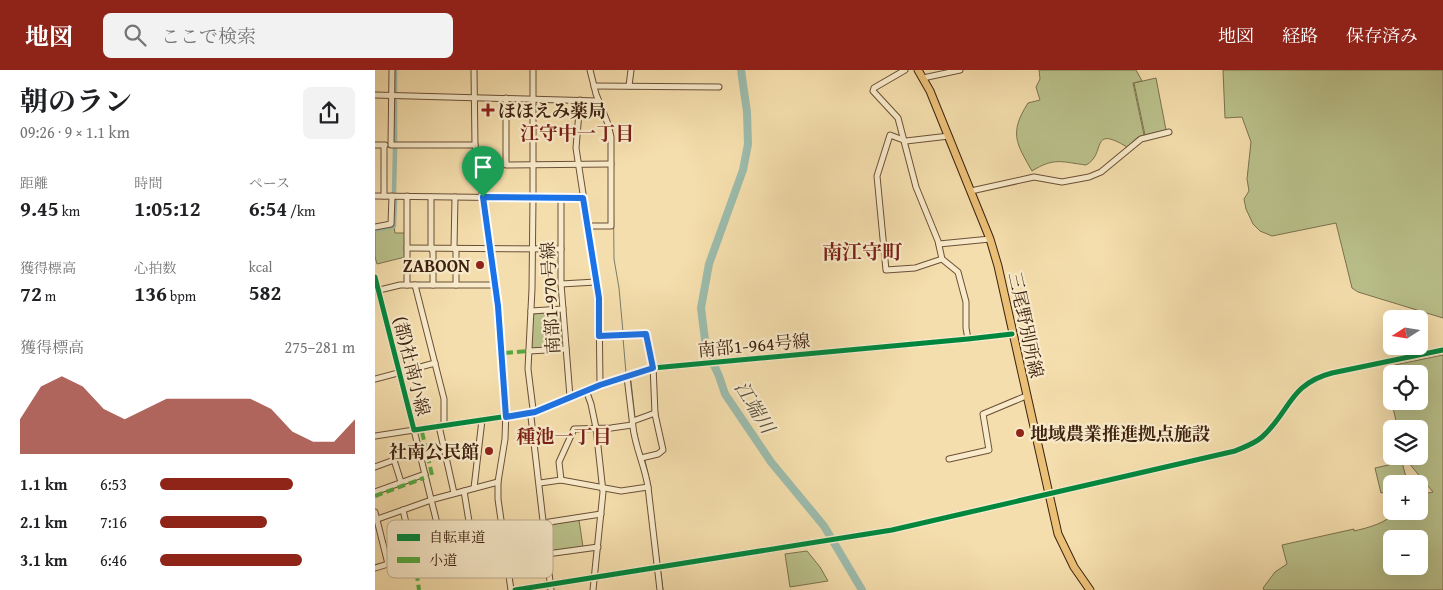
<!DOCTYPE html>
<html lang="ja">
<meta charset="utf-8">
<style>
body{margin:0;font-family:"Gentium Book Plus","Noto Serif JP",serif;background:#f2f2f2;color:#202124;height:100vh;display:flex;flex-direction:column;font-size:19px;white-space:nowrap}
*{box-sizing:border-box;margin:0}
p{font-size:16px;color:#757577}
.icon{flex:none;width:28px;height:28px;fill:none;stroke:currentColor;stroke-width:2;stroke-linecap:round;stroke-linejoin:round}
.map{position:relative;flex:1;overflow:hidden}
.panel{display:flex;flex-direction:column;background:#fff;width:375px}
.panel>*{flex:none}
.needle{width:32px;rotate:258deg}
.tools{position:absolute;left:1008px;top:240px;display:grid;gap:10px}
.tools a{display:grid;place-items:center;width:45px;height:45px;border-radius:8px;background:#fff;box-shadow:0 5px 20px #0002;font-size:25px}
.pin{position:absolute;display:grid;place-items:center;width:42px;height:42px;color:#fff;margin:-51px -21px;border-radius:50% 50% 50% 0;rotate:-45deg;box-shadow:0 0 5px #0007}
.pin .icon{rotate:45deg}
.round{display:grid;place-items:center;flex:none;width:52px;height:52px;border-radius:8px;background:#f2f2f2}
.summary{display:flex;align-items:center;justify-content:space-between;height:85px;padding:0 20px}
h1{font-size:28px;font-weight:700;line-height:38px}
.stats{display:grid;grid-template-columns:repeat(3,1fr);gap:8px;height:85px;padding:5px 20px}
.stats div{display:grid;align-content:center}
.stats b{font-size:21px;font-weight:700}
.stats small{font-size:14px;font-weight:400}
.stats p{font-size:14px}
.chart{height:140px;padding:10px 20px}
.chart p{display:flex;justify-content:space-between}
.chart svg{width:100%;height:90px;margin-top:5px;fill:#8f2418;opacity:.7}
ul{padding:0 20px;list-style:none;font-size:16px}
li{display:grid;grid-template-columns:80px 60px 1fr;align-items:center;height:38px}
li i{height:12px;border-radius:6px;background:#8f2418}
header{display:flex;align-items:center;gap:30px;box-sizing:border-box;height:70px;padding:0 25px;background:#8f2418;color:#fff}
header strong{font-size:24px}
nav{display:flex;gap:28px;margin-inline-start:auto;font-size:18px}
.search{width:350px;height:45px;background:#f2f2f2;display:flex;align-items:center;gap:12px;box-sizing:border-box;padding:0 18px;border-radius:8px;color:#757577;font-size:19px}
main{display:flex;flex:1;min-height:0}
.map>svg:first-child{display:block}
</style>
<header>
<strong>地図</strong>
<div class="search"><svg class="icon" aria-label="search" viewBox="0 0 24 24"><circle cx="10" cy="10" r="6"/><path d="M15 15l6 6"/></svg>ここで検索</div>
<nav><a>地図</a><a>経路</a><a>保存済み</a></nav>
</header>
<main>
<section class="panel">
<div class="summary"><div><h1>朝のラン</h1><p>09:26 · 9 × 1.1 km</p></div><a class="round"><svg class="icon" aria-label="share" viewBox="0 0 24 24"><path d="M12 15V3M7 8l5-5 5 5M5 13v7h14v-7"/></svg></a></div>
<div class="stats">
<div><p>距離</p><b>9.45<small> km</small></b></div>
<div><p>時間</p><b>1:05:12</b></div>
<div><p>ペース</p><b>6:54<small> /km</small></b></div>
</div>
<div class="stats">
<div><p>獲得標高</p><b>72<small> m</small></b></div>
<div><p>心拍数</p><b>136<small> bpm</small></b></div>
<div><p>kcal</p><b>582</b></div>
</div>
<div class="chart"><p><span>獲得標高</span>275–281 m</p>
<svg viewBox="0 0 160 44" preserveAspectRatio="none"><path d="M0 44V27L10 11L20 6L30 11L40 22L50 27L60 22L70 17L80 17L90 17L100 17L110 17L120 22L130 33L140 38L150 38L160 27V44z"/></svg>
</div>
<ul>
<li><b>1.1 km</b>6:53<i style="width:68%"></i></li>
<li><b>2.1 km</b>7:16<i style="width:55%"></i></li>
<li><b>3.1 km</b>6:46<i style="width:73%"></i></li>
</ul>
</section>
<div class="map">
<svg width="1068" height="520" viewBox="0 0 1068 520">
<rect width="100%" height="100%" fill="#f5dead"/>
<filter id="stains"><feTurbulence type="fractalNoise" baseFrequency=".004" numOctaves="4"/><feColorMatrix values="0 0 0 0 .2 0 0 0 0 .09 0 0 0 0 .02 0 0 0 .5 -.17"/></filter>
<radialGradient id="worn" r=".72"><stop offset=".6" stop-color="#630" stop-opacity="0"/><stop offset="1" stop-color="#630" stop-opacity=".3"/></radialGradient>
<g fill="#bac18b" stroke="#7c714e" fill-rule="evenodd">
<path d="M664,0H761L767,11L758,13L769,65L763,67L752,77C714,54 732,84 711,95C687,92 679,87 657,101C641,73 634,63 653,33L665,30L661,17L665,9Z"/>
<path d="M848,0H1068V248L983,222L977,218L961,153L897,166L885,161L878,154L871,139L869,129L874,121L872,109L876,72L867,47L850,48Z"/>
<path d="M781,8L791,60L770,65L759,13Z"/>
<path d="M19,157L20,163H30V187L2,194L0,187V161Z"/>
<path d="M184,241L186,243L189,275L188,277L158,279L156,277L158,244Z"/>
<path d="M1068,285V520H889L888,518L900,502L912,494L907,475L979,459V461C992,458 1013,453 1021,441H1044V425L1058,422L1028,386H1044V359H1023L1010,304L1015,296ZM1016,304H1044V331H1016ZM1016,469H1044V496H1016Z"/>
<path d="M1027,392L1032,411L1031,414H1016V420L1006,423L1000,398Z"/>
<path d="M204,450L208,477L175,482L173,481L171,456L172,455Z"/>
<path d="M432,481L445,497L453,511L415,517L410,484Z"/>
</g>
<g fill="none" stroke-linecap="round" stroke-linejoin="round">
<g stroke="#767e6e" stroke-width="1">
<path d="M232,46L238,64"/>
<path d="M238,83L239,189L244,218L248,262"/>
<path d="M248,268L251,303"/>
<path d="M256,311L260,348"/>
<path d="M261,360L264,373"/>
<path d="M270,390L274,409"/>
<path d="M281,468L285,494"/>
<path d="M286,503L288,520"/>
</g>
<g stroke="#9cbcad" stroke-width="4.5">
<path d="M20,21V0"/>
<path d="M20,71V31"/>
<path d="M19,124L20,78"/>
<path d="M0,160L19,156L20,130"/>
</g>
<path stroke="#9cbcad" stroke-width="8" d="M366,0L372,42L373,74L368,100L334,194L326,238L331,278L344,306L350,324L396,392L449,456L487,520"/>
<g stroke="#6b5037" stroke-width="7">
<g id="minor">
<path d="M17,0L16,75H100"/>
<path d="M99,0L100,75L121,215L131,339L130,369L123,412V429L136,520"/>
<path d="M530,0L499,18L498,21L523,48L541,117L563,171L567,189L583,202L591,232V258L593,269"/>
<path d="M548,8L585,0"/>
<path d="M219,16L344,17"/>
<path d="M254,16L256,0"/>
<path d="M0,25L223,31"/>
<path d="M131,28V95L236,94"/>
<path d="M205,30L201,78L224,228L225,315"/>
<path d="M0,75H10"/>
<path d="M596,121L659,107L687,112L714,107L726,102L766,69L794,62"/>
<path d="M0,126L158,128V0"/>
<path d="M9,126V76"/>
<path d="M56,127V178L58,182V215"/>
<path d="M80,127L79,178L81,181V215"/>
<path d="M186,128V214L195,327"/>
<path d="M212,156H236V67L233,54L221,24L215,0"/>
<path d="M0,157L16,154L17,126"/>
<path d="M564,174L615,169"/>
<path d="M32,178L186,179"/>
<path d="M567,189L540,198L511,200L502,106L515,65L531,71L574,66"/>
<path d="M0,207L39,360L160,342L225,315L278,298L593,269L637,264"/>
<path d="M186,214L221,212"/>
<path d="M32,215V126"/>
<path d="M40,215L69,329V355"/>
<path d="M0,221L25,215H121"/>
<path d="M156,241L188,239"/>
<path d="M224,266L271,264L272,267L278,295L280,344L288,380L283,384L266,388"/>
<path d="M154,281L191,279"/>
<path d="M0,309L60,293"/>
<path d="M211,320L216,334L221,358L228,422L218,520"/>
<path d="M258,351L280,343"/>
<path d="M64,356L79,423"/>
<path d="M0,366L39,360L70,486"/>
<path d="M574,389L614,380L608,344L651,326"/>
<path d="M0,397L19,390L26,412"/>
<path d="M186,410L184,392L199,359L236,358L257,355"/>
<path d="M165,413L186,410L246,421L273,417C270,396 260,377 258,357C256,340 254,323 252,307"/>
<path d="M273,417L285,520"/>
<path d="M99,418L107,350"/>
<path d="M0,422L50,404"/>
<path d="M28,440L40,491"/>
<path d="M0,442L13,494"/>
<path d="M0,450L59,429L123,412"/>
<path d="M168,453L226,444"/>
<path d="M172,484L223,477"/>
<path d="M0,498L13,494L99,482L89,421"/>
<path d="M140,520L517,460L860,381C869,377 879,374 887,367C915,342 914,314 957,303L1068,280"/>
<path d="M176,520L156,347L158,339L153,299L157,219L158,128H208"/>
</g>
</g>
<g stroke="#3d2110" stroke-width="9">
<path id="major" d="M543,0L555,21L615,169L623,196L683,464L699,497L715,520"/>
</g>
<use href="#minor" stroke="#f8eaca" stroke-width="5"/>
<use href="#major" stroke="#eabf76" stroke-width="7"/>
<g stroke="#55aa42" stroke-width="4" stroke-dasharray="8 4" stroke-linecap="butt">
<path d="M130,283L154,281"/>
<path d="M47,362L57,405L53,407"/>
<path d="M0,426L49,408"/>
<path d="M132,459L168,453"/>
<path d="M99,482L124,479"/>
<path d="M40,491L44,520"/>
</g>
<g stroke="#f8eaca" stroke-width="8">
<g id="cycleway">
<path d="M0,207L39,360L160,342L225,315L278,298L593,269L637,264"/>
<path d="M140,520L517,460L860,381C869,377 879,374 887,367C915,342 914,314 957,303L1068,280"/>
</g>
</g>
<use href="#cycleway" stroke="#00873e" stroke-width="5"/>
</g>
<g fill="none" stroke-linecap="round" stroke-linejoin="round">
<g stroke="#fff" stroke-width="10">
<path id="route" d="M108,127L208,128L224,228V266L271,264L278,298L225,315L160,342L131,347L123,236Z"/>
</g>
<use href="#route" stroke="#1a73e8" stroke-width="6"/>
</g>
<g fill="#8f2418" stroke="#f8eaca" stroke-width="2">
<path d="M110.5 32.5h5v5h5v5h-5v5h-5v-5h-5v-5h5z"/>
<circle cx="105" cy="195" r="5"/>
<circle cx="645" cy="363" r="5"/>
<circle cx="114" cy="381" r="5"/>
</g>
<g text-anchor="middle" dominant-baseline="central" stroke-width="4.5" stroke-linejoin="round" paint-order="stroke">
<g font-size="18" font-weight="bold" fill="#3d2110" stroke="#f8eaca" text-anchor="start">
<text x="123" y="40">ほほえみ薬局</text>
<text x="95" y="195" text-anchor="end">ZABOON</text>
<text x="655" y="363">地域農業推進拠点施設</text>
<text x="104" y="381" text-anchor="end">社南公民館</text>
</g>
<g font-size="18" fill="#3d2110" stroke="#f8eaca">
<text transform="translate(175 228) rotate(-93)">南部1-970号線</text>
<text transform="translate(651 255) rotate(78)">三尾野別所線</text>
<text transform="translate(379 275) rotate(-5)">南部1-964号線</text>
<text transform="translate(37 296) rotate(76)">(都)社南小線</text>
</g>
<g font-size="19" font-weight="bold" fill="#7a1f14" stroke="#f8eaca">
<text x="202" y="63">江守中一丁目</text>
<text x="189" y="366">種池一丁目</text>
</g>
<g font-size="19" font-style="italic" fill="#5a503f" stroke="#f8eaca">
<text transform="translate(380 337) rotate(58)">江端川</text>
</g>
<g font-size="20" font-weight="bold" fill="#7a1f14" stroke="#f8eaca">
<text x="487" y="181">南江守町</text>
</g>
</g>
<rect x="12" y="450" width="166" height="58" rx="8" fill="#f8eaca" stroke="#c0ae92" stroke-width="1"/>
<rect x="22" y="464" width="23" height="7" fill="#00873e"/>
<rect x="22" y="487" width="23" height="6" fill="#55aa42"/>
<g font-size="14" fill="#3d2110">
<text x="54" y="472">自転車道</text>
<text x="54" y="495">小道</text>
</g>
<rect width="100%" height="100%" filter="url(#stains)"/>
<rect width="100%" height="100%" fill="url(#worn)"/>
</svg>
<div class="tools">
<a><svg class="needle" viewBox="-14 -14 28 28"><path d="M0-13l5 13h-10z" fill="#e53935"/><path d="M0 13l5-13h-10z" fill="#757577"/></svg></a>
<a><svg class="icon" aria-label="locate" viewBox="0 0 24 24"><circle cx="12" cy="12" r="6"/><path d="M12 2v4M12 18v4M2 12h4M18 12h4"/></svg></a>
<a><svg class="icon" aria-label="layers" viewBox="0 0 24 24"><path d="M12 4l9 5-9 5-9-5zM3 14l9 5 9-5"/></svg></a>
<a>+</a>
<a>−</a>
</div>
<div class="pin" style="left:108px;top:127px;background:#1e9e55"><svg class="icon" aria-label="arrive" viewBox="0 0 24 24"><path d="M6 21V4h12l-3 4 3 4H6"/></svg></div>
</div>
</main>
